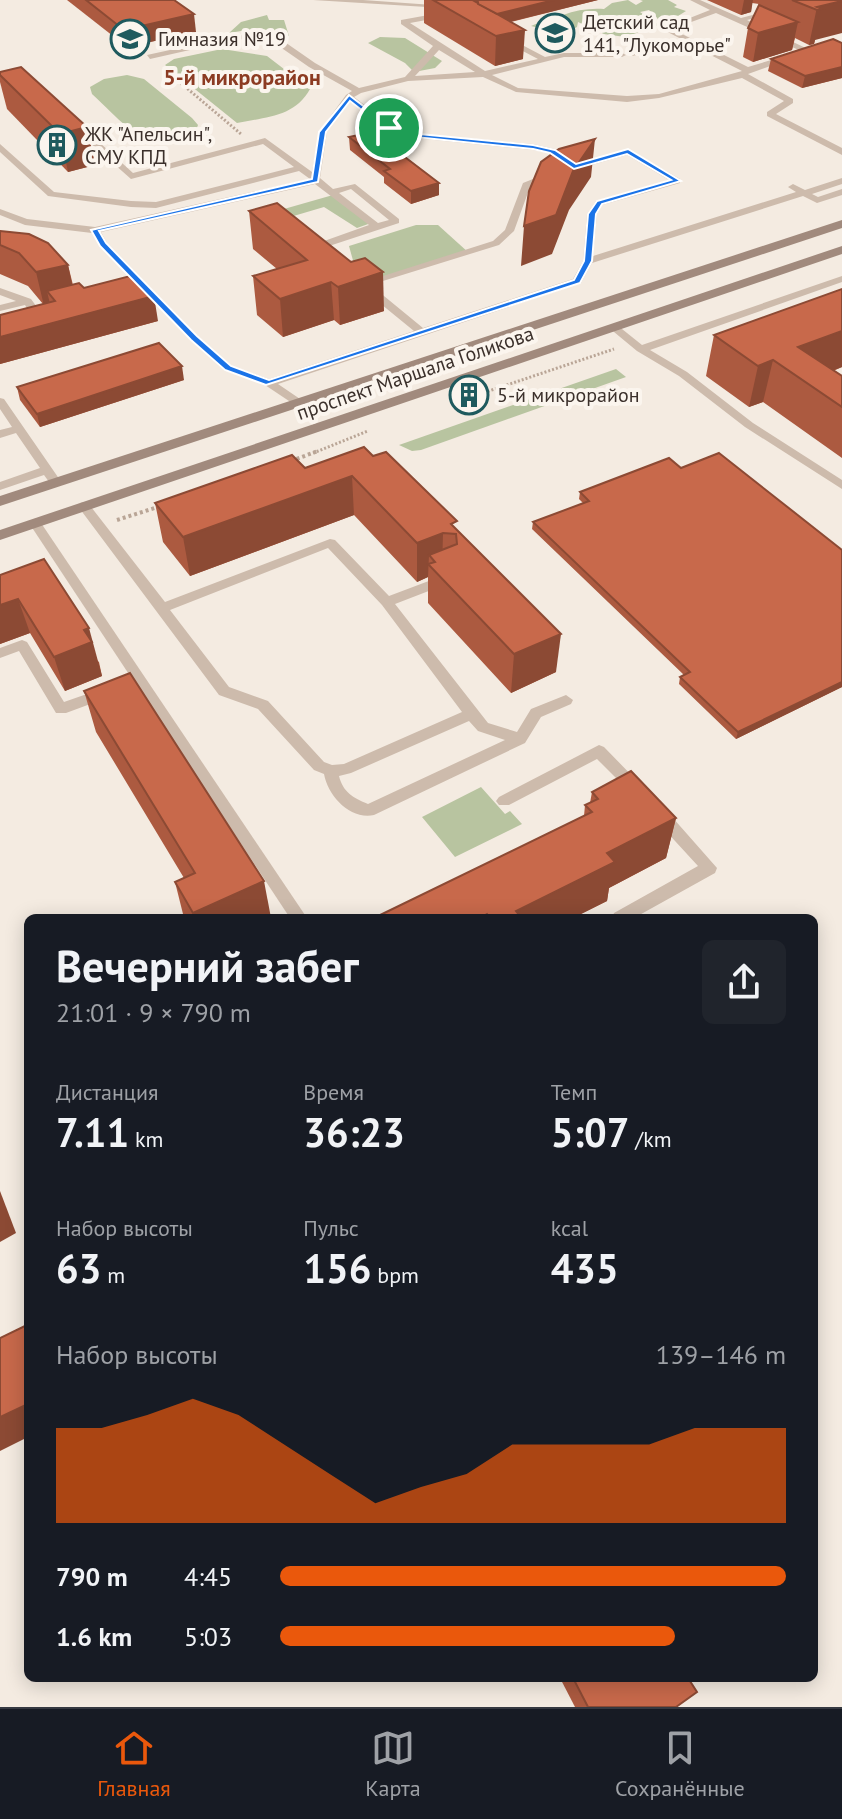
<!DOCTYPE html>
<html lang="ru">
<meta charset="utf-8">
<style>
body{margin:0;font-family:"PT Sans",sans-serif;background:#20242c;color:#f1f3f6;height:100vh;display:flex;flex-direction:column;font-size:30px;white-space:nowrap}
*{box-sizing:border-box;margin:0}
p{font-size:26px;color:#9ea1a6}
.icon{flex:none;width:44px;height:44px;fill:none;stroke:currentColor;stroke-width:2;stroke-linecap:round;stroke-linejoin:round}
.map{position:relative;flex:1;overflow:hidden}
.sheet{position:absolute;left:24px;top:914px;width:794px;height:768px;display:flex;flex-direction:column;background:#171b24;border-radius:12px;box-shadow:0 4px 20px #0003}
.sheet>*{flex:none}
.pin{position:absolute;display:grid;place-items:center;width:68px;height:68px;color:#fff;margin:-34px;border:4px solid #fff;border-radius:50%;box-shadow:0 2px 8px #0007}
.round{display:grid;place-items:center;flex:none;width:84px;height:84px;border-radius:12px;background:#20242c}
.summary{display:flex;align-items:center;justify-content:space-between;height:136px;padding:0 32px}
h1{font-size:44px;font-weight:700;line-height:60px}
.figures{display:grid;grid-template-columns:repeat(3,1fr);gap:12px;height:136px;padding:8px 32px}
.figures div{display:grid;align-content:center}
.figures b{font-size:40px;font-weight:700}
.figures small{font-size:22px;font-weight:400}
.figures p{font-size:22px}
.chart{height:224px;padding:16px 32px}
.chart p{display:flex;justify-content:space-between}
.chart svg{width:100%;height:144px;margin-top:8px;fill:#ea580c;opacity:.7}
ul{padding:0 32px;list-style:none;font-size:26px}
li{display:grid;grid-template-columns:128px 96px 1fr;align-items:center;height:60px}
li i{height:20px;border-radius:10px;background:#ea580c}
.tabs{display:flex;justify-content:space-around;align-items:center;height:112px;border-top:2px solid #363941;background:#171b24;font-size:22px;color:#9ea1a6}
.tabs a{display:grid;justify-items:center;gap:4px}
.tabs .active{color:#ea580c}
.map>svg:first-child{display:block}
</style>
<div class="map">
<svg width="842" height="1707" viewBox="0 0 842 1707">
<rect width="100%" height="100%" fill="#f4ebe1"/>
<g fill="#b8c4a0">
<path d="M628,0L636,5L643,1L640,0H668L677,5L674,7L686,11L670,21L659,20L649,10L640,12L659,25L625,37L604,34L578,22L577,27L571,30L572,36L531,26L543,21H560L563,15C576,10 590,8 604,9L612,3Z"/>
<path d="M267,15L269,20H284L289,36L259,28L229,33L241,22Z"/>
<path d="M380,37L405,38L442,61L435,68L414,72L405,63L368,43Z"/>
<path d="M222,49L267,56L310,89C295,117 266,117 237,123L165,65L174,59Z"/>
<path d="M127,75L144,79L192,118L198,125L195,133C144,155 127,126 92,94L90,87L104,79Z"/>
<path d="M333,195L371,223L357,228L324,207L280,220L270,213Z"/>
<path d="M416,225H438L469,253L375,279L354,264L349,246Z"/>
<path d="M616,369L626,377L421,450L412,451L399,445Z"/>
<path d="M481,787L505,814L510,811L522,824L455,857L422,817Z"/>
</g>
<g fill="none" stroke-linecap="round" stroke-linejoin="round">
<g stroke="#b9a596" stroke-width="3" stroke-dasharray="2 2" stroke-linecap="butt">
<path d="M163,68L241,134"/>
<path d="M480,394L614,349"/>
<path d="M313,453L368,431"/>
</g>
<g stroke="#b9a596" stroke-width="4" stroke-dasharray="3 3" stroke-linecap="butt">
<path d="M291,461L318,451"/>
<path d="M117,520L161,506"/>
</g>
<g fill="#cdbbac" fill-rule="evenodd">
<path d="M313,0H363L447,6L443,8Z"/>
<path d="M690,0H700L741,18L776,9V13L747,20L812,51L748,74L793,99V103L776,114L842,148V155L767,116V112L784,101L742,78L659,98L627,102L516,92L483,77L408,81L361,93L354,97L392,126L409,133L533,144L555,149L575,164L628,149L680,179V183L602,205L597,214L593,256L796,192L788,187L793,184L805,190L842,178V184L812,194L818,197L842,189V195L817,203L803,196L592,263L581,283L278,384L303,401V405H295L265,385L224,370L190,340L100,246L92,233L25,225L0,215V209L27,219L95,227L310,179L299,171L156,208L131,207L48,196L0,152V144L54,192L131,201L156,202L294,167L263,144L131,179L71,126V122H77L133,173L265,138L312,172L319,132L346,95L352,91L309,67L273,42L260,38L234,40L150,59L147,55L234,36L260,34L279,38L315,63L359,88L405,77L433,46L401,24V20L445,12L448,16L410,23L485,71L538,59L502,40L505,36L545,57L564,53H622L626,55L622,57H564L492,75L518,88L627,96L659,94L742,71L689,44L632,56V52L683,40L662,29L710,10ZM716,13L801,51L748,67L672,29ZM439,50L475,72L415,76ZM350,102L386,130L405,137L533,150L549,153L574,170L627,155L669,180L596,201L587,214L583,261L573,279L423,328L373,287H365V291L414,331L269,379L232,366L198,336L107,243L101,232L315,184L369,225L313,245V249L319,254L328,252L323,248L399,223V219L355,184L333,189L320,178L327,132ZM351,189L389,220L378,223L339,193Z"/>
<path d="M553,171L558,174L556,176L530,187L514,231L499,245L370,285L361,283L493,241L505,230L523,183Z"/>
<path d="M842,276V282L650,350L687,372L753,423L842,480V489L745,427L679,376L637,351L608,327L617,325L642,345Z"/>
<path d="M0,288L31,299L42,314L0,327V321L30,313L25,305L0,311V305L16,301L0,295Z"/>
<path d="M0,398L4,399L62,483L60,486H52L44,475L0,490V482L40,468L16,433L0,438V430L12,427L0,409Z"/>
<path d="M84,502L88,503L165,602L330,539L335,540L389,596L442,576H452V582L395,604L488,723L517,732L531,709L566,695L573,700L571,704L541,717L525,743L374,815C350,820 328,796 324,774L314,770L258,709L219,695L80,509V503ZM328,548L382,605L462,712L344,764L332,765L324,762L268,701L229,687L170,610ZM469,721L478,731L505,740L368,804C353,798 343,792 339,776L351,773Z"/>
<path d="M35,519L39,520L307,918H290L29,523Z"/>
<path d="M22,640L27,642L64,702L107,687L112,688L114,692L112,696L66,713H56L19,651L0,658V648Z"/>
<path d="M599,745L604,747L641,785L644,789L641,793H631L597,759L509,805H499L496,801L499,797Z"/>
<path d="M659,807L665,809L717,868L715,873L634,918H612L614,913L698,866L653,817L651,813Z"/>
</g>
<g fill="#a18a7d" fill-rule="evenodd">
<path d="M842,220V228L0,506V496Z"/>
<path d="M842,246V254L0,540V530Z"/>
</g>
</g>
<g fill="#ac5a40">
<path d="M67,0H174L196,32L127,47Z"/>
<path d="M424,0H598L511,22L523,59L495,66L424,23Z"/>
<path d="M707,0H842L815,40L814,44L809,45L795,38L792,50L753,62L743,57L748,28L759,4L752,3L751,12L741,15Z"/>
<path d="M842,43V78L802,88L768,71L771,59Z"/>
<path d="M0,72L87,127L95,165L68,172L7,109L0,82Z"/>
<path d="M349,137L398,146V151L439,183V195L411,204L384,183V177L350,150Z"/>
<path d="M249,211L384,311L340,325L334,320L283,337L257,315L253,276L277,269L253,249Z"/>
<path d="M0,231L68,265L73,285L84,288L158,321L0,364V315L43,304L28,286L0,274Z"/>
<path d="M842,289V367L833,371L842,376V458L763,402L749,407L706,376L714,335Z"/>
<path d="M184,380L40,427L20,400L17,387Z"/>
<path d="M373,456L457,530L556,672L511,693L428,603V577L417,582L354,515L190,576L163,542L155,503L305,468Z"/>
<path d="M681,468L842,550V687L736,739L679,684L680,677L684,675L532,529L533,522L583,503L579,499L580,492Z"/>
<path d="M0,575L99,662L102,676L65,691L30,633L0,644Z"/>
<path d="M84,691L271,918H184L175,882L184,878L96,732Z"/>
<path d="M592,792L676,818L666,858L609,888L607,901L573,918H374L584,816L585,805L590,803Z"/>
<path d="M560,1678H688L676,1707H575Z"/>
</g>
<g fill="#8c4a34">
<path d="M554,0H598L493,26V15Z"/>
<path d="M744,0H753L751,12L741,15Z"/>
<path d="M842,1V33L815,40L814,44L809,45L817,7Z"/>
<path d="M194,14L196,32L127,47L124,30Z"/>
<path d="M798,22L792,50L753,62L758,33Z"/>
<path d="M525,30L523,59L495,66L496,36Z"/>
<path d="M842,67V78L802,88L805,76Z"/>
<path d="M87,127L95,165L68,172L60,134Z"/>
<path d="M595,139L591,177L569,210L552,254L521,266L524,226L573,171Z"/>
<path d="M439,183V195L411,204V191Z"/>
<path d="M68,265L75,298L47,291L50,304L44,306L36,272Z"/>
<path d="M383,272L384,311L340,325L338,287Z"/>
<path d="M331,282L334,320L283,337L280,299Z"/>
<path d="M154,296L158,321L0,364V337Z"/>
<path d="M842,331V367L804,382L798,347Z"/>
<path d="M773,360L763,402L749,407L758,366Z"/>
<path d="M182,366L184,380L40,427L37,414Z"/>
<path d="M352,476L354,515L190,576L183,537Z"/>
<path d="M443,533L442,572L435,562L429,555L428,577L417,582V543Z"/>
<path d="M18,599L30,633L0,644V605Z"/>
<path d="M89,628L102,676L65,691L54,657L84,630Z"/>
<path d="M561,634L556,672L511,693L514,654Z"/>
<path d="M842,682V687L736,739L738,732Z"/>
<path d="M676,818L666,858L609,888L607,901L573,918H515L516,911L607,853Z"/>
<path d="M264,881L271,918H195L193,913Z"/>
<path d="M0,1191L16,1233L0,1242Z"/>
<path d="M28,1404V1437L0,1451V1417Z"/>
</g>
<g fill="#c8694b" stroke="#8c4a34" stroke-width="2">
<path d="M86,0H174L194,14L124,30Z"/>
<path d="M433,0H475L478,2H476L525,30L496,36Z"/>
<path d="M475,0H554L497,14L478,4V2Z"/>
<path d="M792,0H842V1L817,7L822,9L817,10Z"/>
<path d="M759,5L798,22L758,33L748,28Z"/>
<path d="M833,39L842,43V67L805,76L771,59Z"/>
<path d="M21,67L87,127L60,134L0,75V72Z"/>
<path d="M377,131L398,146L393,148L439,183L411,191L384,171L390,169L349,137Z"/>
<path d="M595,139L573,171L556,215L524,226L529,191L541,162L559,149Z"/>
<path d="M277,203L351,262L365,258L383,272L338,287L331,282L280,299L253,276L307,260L249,211Z"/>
<path d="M0,231L29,234L48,243L68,265L36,272L19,253L0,245Z"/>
<path d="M134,275L154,296L0,337V315L55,301L47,291L79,283L84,288Z"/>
<path d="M842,289V331L798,347L842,376V407L773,360L758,366L714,335Z"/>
<path d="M159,343L182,366L37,414L17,387Z"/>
<path d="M364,447L373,456L386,452L457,521L451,524L561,634L514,654L428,564L435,562L429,555L457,544L456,534L443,533L417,543L352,476L183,537L155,503L292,455L305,468Z"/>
<path d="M719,453L842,550V682L738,732L680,677L690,672L533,522L589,501L580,492L669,458L681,468Z"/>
<path d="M44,559L89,628L84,630L92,642L54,657L18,599L0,605V575Z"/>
<path d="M130,673L264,881L193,913L175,882L195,873L84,691Z"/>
<path d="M631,771L676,818L607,853L615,862L516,911L521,917L519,918H490L487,914L480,918H374L592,812L585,805L598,799L592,792Z"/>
<path d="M27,1325L28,1329V1404L0,1417V1338Z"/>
<path d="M573,1678H688L697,1692L676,1707H588Z"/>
</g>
<path fill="#1a73e8" stroke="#fff" stroke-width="2" fill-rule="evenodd" d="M349,95L391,127L409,133L533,145L555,150L576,164L628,149L681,181L602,204L596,214L592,261L580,283L266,385L225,370L191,340L100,246L91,230L312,179L319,132ZM350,101L387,130L405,136L533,149L550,153L574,169L627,154L671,180L597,201L588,214L584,261L574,280L269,380L231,366L197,336L106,243L99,231L318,182L326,132Z"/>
<defs>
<g id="school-ring" transform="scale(2)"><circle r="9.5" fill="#fbf5ee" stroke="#1f5a5e" stroke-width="1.5"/><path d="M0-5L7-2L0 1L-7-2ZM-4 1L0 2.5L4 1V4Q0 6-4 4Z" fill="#1f5a5e"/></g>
<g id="building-ring" transform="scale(2)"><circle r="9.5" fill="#fbf5ee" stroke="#1f5a5e" stroke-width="1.5"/><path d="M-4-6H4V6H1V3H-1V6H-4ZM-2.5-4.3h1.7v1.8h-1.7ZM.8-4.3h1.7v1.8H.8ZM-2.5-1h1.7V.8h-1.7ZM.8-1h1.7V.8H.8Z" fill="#1f5a5e"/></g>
</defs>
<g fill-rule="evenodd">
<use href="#school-ring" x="555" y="33"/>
<use href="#school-ring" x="130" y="39"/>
<use href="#building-ring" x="57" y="145"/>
<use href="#building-ring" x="469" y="395"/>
</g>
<g text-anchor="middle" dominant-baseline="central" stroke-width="8" stroke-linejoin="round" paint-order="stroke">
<g font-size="20" fill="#3b302b" stroke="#fbf5ee" text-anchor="start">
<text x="583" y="22">Детский сад<tspan x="583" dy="23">141, "Лукоморье"</tspan></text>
<text x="158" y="39">Гимназия №19</text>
<text x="85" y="134">ЖК "Апельсин",<tspan x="85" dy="23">СМУ КПД</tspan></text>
<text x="497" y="395">5-й микрорайон</text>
</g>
<g font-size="20" fill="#3b302b" stroke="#fbf5ee">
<text transform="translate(415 373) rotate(-19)">проспект Маршала Голикова</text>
</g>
<g font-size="22" font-weight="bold" fill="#8c3b22" stroke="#fbf5ee">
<text x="242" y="77">5-й микрорайон</text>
</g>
</g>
</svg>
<div class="pin" style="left:389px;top:128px;background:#1e9e55"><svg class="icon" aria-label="arrive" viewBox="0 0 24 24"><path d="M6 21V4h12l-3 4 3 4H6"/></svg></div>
<section class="sheet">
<div class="summary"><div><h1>Вечерний забег</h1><p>21:01 · 9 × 790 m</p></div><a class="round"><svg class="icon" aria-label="share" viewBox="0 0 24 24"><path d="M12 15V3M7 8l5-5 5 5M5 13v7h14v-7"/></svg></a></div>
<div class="figures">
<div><p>Дистанция</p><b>7.11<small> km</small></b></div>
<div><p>Время</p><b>36:23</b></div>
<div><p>Темп</p><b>5:07<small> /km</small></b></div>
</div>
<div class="figures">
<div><p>Набор высоты</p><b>63<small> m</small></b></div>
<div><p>Пульс</p><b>156<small> bpm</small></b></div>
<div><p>kcal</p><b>435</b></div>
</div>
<div class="chart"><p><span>Набор высоты</span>139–146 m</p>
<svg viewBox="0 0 160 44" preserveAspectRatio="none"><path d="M0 44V15L10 15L20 11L30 6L40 11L50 20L60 29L70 38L80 33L90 29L100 20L110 20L120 20L130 20L140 15L150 15L160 15V44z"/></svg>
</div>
<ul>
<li><b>790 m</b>4:45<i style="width:100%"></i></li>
<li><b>1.6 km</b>5:03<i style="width:78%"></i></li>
</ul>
</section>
</div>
<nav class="tabs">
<a class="active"><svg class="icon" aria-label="home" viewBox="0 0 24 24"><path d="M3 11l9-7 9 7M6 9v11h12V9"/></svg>Главная</a>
<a><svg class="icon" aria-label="map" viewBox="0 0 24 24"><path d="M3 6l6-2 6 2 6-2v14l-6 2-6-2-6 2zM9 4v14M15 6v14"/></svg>Карта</a>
<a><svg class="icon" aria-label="saved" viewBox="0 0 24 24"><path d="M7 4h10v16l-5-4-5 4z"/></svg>Сохранённые</a>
</nav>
